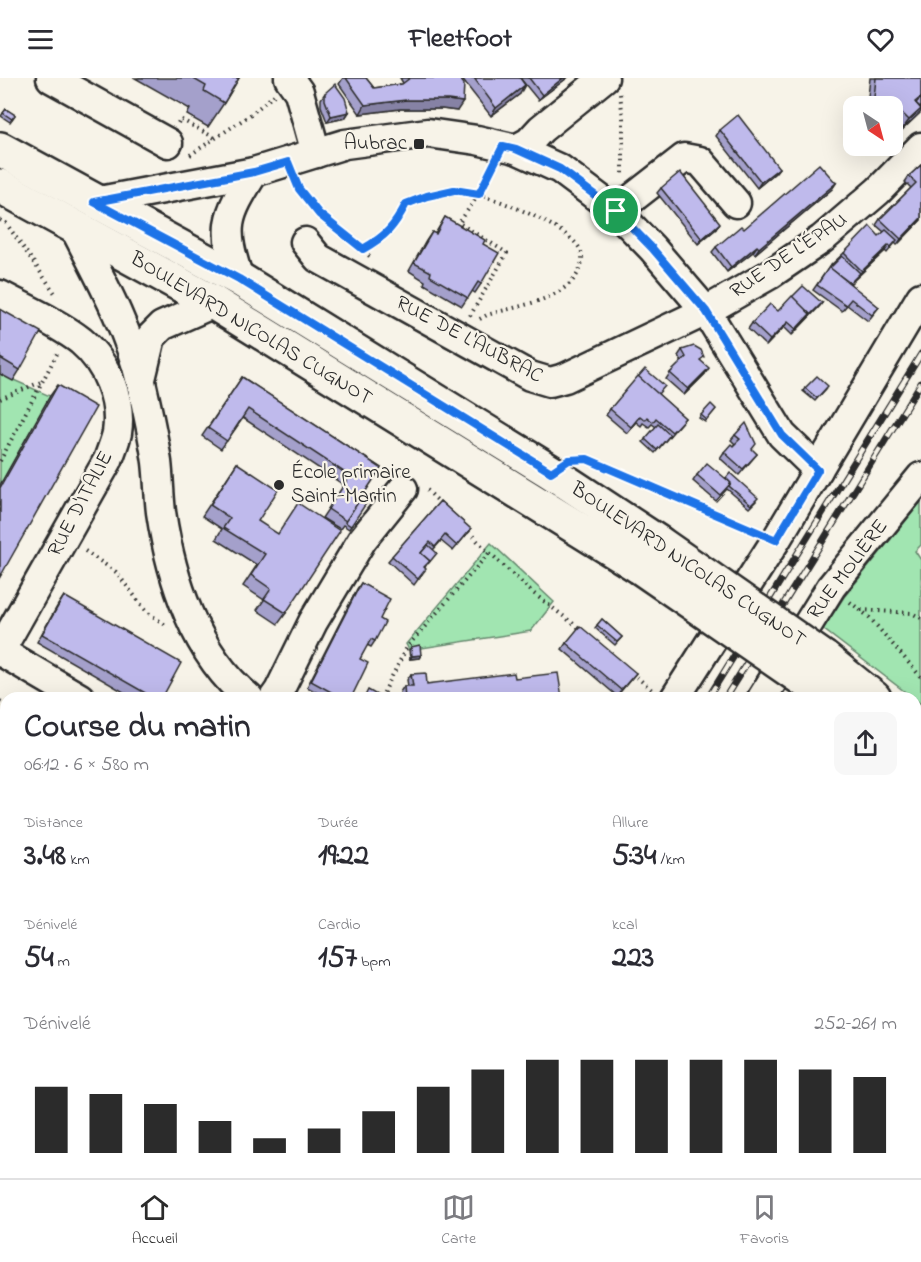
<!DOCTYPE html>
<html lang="fr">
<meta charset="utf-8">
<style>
body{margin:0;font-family:"Indie Flower",sans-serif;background:#f7f7f7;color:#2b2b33;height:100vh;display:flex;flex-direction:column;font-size:22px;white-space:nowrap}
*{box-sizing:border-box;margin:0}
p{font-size:20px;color:#7c7c81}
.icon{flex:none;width:33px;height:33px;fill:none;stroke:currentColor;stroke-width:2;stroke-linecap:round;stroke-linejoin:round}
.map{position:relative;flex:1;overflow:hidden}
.details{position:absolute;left:0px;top:614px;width:921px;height:488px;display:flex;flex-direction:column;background:#fff;border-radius:18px 18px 0 0;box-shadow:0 6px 24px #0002}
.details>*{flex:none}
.needle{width:39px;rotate:144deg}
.buttons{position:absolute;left:843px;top:18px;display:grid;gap:12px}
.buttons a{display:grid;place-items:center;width:60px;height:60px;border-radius:12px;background:#fff;box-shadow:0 6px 24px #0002;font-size:30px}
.pin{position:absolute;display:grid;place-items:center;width:51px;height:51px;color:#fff;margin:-26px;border:3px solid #fff;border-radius:50%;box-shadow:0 2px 6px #0007}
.round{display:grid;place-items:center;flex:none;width:63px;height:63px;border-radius:12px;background:#f7f7f7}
.overview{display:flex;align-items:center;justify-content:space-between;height:102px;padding:0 24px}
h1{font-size:33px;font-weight:700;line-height:45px}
.figures{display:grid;grid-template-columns:repeat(3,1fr);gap:9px;height:102px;padding:6px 24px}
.figures div{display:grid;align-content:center}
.figures b{font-size:30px;font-weight:700}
.figures small{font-size:16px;font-weight:400}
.figures p{font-size:16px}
.chart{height:168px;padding:12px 24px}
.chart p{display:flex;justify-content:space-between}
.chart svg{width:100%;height:108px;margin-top:6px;stroke:#2b2b2b;stroke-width:6}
header{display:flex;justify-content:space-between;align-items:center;height:78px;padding:0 24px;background:#fff;font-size:27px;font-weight:700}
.menu{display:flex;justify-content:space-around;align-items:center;height:84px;border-top:2px solid #e1e1e2;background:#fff;font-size:16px;color:#7c7c81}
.menu a{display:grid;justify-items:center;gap:3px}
.menu .current{color:#2b2b2b}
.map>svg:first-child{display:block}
</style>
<header><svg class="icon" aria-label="menu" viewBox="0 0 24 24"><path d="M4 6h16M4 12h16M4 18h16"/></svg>Fleetfoot<svg class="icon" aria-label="heart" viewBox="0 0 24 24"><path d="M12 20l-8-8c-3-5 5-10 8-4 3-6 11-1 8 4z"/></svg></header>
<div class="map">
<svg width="921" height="1100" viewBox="0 0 921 1100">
<rect width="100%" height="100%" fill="#f7f3e8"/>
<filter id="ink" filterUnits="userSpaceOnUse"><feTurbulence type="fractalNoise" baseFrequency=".0167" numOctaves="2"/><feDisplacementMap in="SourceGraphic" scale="12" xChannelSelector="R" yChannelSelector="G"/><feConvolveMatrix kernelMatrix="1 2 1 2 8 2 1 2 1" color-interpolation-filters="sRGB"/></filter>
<g filter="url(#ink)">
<g fill="#a1e5b1" stroke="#66886e" stroke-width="1.5">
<path d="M0,296L50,318L0,407Z"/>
<path d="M921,424V467L915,473L921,482V626L823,551L844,519Z"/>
<path d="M491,465L554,524L531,553L409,572L406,566Z"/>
</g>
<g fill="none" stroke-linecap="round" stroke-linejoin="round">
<g stroke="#2b2b2b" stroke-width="33">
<g id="minor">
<path d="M51,0L168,65"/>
<path d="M289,0L299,14L316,75"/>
<path d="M516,71L529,64L541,51L604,0"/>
<path d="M94,124L254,94L345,66L428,55L477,62L516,71L560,91L616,133L652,170L706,233L782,357L818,392"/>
<path d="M616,133L684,80L700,83L736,125"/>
<path d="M74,149C99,198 128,249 141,304C147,330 153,357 157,384C159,401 159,418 161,434C171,501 195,576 249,620"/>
<path d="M305,164L318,180L530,298L550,304L565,300L706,233L769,197L822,161L878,113L921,69"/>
<path d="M239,201C222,149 225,140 254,94"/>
<path d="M0,217C26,231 58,245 81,263C107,285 122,322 117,355C115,364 111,373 108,382L0,573"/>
<path d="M141,301L151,259L162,248L214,225"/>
<path d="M0,573L80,620"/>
<path d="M274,620L279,613L313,544L362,462L403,411"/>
<path d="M675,620L776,462L921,219"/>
<path d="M762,620L831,509L921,399"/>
<path d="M915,868L921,872"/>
<path d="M0,1057L6,1060"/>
<path d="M68,1095L76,1100"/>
<path d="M288,1095L290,1100"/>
<path d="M907,1095L911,1100"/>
<path d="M141,1100L143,1095"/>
<path d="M317,1100L322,1095"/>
<path d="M465,1100L468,1095"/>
</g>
</g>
<g stroke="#2b2b2b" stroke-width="38">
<g id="major">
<path d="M0,71L239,201L551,394L659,465"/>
<path d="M0,108L214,225L640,489"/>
<path d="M824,580L874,620"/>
<path d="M804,602L828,620"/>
<path d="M915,651L921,656"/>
<path d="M915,686L921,691"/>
</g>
</g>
<g stroke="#2b2b2b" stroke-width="4" stroke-dasharray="1.5 4.5" stroke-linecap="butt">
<path d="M620,16L623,40V98"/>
<path d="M178,45L180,41L215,60"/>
<path d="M190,77L250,37L274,17"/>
<path d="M297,106C311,140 349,154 371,180"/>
<path d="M0,142L6,145L57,218"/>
<path d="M363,171C387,158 394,149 406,126C421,120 438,113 454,112C481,112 567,147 580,171C586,183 578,199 568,207C547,225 513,229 487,237L478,242"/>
<path d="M470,238L507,175L459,145L479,116L493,88"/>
<path d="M0,321L41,304"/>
<path d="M580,381H587L756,453"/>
<path d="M0,383L58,274"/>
<path d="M427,412L440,425"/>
<path d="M85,473L116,494L147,534L167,548"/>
<path d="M490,475L533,515L583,553"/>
<path d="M850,524L869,539L921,599"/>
<path d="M861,532L912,535L921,540"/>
<path d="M632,595L653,613"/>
<path d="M381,620L407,569L489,475L467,452"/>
<path d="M0,623L6,626"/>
<path d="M0,751L6,755"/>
<path d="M0,846L6,836"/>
<path d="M0,899L6,851"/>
</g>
<use href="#minor" stroke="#f7f3e8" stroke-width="28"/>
<use href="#major" stroke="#f7f3e8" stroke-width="33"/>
<g stroke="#2b2b2b" stroke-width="7">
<g id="rail">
<path d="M708,620L921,276"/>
<path d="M725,620L921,305"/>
<path d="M408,1100L411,1095"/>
<path d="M424,1100L427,1095"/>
</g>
</g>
<use href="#rail" stroke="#f7f3e8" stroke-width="4.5" stroke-dasharray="14" stroke-linecap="butt"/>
<g stroke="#2b2b2b" stroke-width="38" stroke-linecap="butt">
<g id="major-bridge">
<path d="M659,465L824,580"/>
<path d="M640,489L804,602"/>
</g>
</g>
<use href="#major-bridge" stroke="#f7f3e8" stroke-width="33"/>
</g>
<g fill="#a4a0cb" stroke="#2b2b2b" stroke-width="1.5">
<path d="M135,0H239L224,25L208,49L187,37L190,31Z"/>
<path d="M343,0H366L374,10L402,6L403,5L400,0H459L457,33L442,31H400L360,36L339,6Z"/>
<path d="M461,0H520V16L491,38Z"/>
<path d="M520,0H567L538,22Z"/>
<path d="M870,0H921V34L901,53L892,44V28H867Z"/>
<path d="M325,15L349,34L345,40L327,44L321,28V21Z"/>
<path d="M6,31L15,37L10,44L1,38Z"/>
<path d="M720,52L779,90L775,95L757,110L716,58Z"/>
<path d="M921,87V142L897,167L895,165L887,175L885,173L850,206L879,229L868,243L847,227L842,233L813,212L829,189L844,175L879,158L884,154L876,147L880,141L911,110L905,104L909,98Z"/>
<path d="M836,105L832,111L755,176L753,174L727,194L712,174L716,169L744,151Z"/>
<path d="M661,110L716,151L698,166L657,115Z"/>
<path d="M445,139L483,166L481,206L475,215L472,213L462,228L424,206L425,203L409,193L426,163L432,154L435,156Z"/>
<path d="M822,225L792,257L784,249L766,268L748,251L752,245L778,233Z"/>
<path d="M0,231L20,292L13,303L0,296Z"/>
<path d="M682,272L701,283L705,296L684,317L666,301L670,295L682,284L678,278Z"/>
<path d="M242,299L381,390L361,420L351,448L349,451L343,447L340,451L322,440L344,407L243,340L221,371L202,358Z"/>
<path d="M58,307L0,499V407L50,318Z"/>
<path d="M805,310L826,311L815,323L803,313Z"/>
<path d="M658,316L685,340L655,375L643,364L656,349L652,346L649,349L643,345L641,348L636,344L627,355L606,337L610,331Z"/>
<path d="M716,331L705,344L699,340L701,337Z"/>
<path d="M735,357L757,376L739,397L720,380L724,374L735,366L731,362Z"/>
<path d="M237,385L258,443L286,535L278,546L257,532L264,522L243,508L257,487L216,461L222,451L202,438Z"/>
<path d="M697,397L726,400L756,423L749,430L727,411L716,423L693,403Z"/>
<path d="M440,423L471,451L453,473L441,463L433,472L422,496L414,507L388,483Z"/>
<path d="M361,505L380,541L375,563L371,569L367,567L360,581L351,620H327L307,609L357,511Z"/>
<path d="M64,518L162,620H134L37,564L58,527Z"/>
<path d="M602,541L622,559L615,567L595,550Z"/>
<path d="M566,565L636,595L617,618L562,571Z"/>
<path d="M411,569L421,577L419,580L410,581L409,572Z"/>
<path d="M411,596L427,606L515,600L562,620H401L400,614L404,608H408L407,602Z"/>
<path d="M915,798L921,802V834L915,830Z"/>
<path d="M921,1000V1084L915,1077V1005Z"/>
<path d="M6,1001V1024L0,1020V1012Z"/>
</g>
<g fill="#8682a5" stroke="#2b2b2b" stroke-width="1.5">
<path d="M563,0H567L538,22L542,17Z"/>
<path d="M525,7L520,16L491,38L496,30Z"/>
<path d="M874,20L881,21L876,28H868Z"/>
<path d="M406,22H448L463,24L457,33L442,31H400L360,36L365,27Z"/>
<path d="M921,31V34L901,53L909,42Z"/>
<path d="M349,34L345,40L327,44L331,38Z"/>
<path d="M779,90L775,95L757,110L761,104Z"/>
<path d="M836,105L832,111L755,176L759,170Z"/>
<path d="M921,140V142L897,167L901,161Z"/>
<path d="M720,145L716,151L698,166L702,161Z"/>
<path d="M889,167L885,173L858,198L862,193Z"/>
<path d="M757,168L753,174L727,194L731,189Z"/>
<path d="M822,225L820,228L792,257L796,251Z"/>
<path d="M788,244L784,249L766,268L770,262Z"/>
<path d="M709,290L705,296L684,317L688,311Z"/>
<path d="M421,577L419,580L410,581L412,578Z"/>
</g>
<g fill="#bfbaec" stroke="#2b2b2b" stroke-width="1.5">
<path d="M192,0H239L224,25L204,13L206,8Z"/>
<path d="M346,0H366L374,10L402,6L410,0H459L464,6L463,24L448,22H406L365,27Z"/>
<path d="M474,0H520L525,7L496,30Z"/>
<path d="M529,0H563L542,17Z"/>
<path d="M876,0H921V19L915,24L921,31L909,42L897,30L892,35V28H884L883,27L884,25L881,21L874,20Z"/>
<path d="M335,6L345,20L349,34L331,38L325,22V15Z"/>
<path d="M921,20V30L916,25Z"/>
<path d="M6,31L15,37L12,41L3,35Z"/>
<path d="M738,37L779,90L761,104L720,52Z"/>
<path d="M819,86L836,105L759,170L757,168L731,189L716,169L741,148L744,151Z"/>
<path d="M921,87V140L901,161L880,141L916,105L909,98Z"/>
<path d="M680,94L720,145L702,161L661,110Z"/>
<path d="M445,139L485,162L483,166L499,175L481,206L478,204L468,220L430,198L431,194L414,185L432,154L436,156Z"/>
<path d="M870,148L879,158L886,152L897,162L891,169L889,167L862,193L844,175Z"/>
<path d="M842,178L860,195L850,205L830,190Z"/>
<path d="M829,189L879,229L872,237L851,221L846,227L817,207Z"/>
<path d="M803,208L822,225L808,239L810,236L792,219Z"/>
<path d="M792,218L810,236L796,251L788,244L770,262L752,245L770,226L778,233Z"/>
<path d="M0,231L41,254L20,292L0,280Z"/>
<path d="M694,268L701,272L704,279L700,282L709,290L688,311L670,295L686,279L682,272Z"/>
<path d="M645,291L665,308L658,316L638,299Z"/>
<path d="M638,298L685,340L672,354L656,340L653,344L647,339L645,342L640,338L631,349L610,331Z"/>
<path d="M817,298L828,308L817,320L805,310Z"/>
<path d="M242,299L381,390L346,443L328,431L350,398L248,331L227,363L208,350Z"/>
<path d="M58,307L96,329L0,499V410Z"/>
<path d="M711,326L716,331L707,342L701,337Z"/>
<path d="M746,345L756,366L752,371L757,376L743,391L724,374L731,366L733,368L740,361L735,357Z"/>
<path d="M658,346L670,357L657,372L645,361Z"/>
<path d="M237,385L278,412L258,443L278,456L298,425L340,453L286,535L264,521L271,511L251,497L265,476L223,450L230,440L210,427Z"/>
<path d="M707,385L731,405L720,417L697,397Z"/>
<path d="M730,395L758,420L751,427L729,408L731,405L726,400Z"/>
<path d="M361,420L367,424L351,448L345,444Z"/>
<path d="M440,423L471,451L457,468L445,457L435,469L430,464L421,475L430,483L424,489L426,491L418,501L392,478Z"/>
<path d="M428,467L437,475L428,486L430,483L421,475Z"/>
<path d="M361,505L390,521L380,541L385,544L375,563L371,561L360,581L368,585L351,620H342L311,603Z"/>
<path d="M64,518L181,585L162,620H154L42,556Z"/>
<path d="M602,541L622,559L617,564L597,547Z"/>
<path d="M580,548L636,595L621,612L566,565Z"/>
<path d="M420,567L421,577L412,578L411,569Z"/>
<path d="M426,595L427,606L514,595L515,600L558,595L562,620H405L404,608H413L411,596Z"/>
<path d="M368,612L377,617L376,620H364Z"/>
<path d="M915,798L921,802V830L915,826Z"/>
<path d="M915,880L921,883V919L919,923L915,924Z"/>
<path d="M921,1000V1073L915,1066V1005Z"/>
<path d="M0,1085L6,1088V1095H19L28,1100H0Z"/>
<path d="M216,1095H249L246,1100H213Z"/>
<path d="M512,1095H646L649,1100H508Z"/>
<path d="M766,1095H800L796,1100H762Z"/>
<path d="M892,1095H899L904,1100H886Z"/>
</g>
</g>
<g fill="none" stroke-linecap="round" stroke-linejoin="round" filter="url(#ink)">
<g stroke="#fff" stroke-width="12">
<path id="route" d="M503,68L516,71L560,91L616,133L652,170L706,233L782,357L818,392L776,462L587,381L569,382L551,394L239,201L94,124L254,94L288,84L299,111L319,136L363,171C386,158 394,149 406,126L427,118L454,112L479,116Z"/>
</g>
<use href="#route" stroke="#1a73e8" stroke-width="8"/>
</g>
<g fill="#2b2b2b" stroke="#f7f3e8" stroke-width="2">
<rect x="413" y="60" width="12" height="12" rx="3"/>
<circle cx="279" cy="407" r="6"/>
</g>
<g text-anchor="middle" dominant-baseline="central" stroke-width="4.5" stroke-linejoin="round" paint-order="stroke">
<g font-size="21" fill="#2b2b2b" stroke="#f7f3e8" text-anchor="end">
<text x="407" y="66">Aubrac</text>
<text x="291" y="395" text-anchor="start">École primaire<tspan x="291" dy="24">Saint-Martin</tspan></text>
</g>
<g font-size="21" fill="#2b2b2b" stroke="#f7f3e8">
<text transform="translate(789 178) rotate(-34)">RUE DE L'ÉPAU</text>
<text transform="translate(251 251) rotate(31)">BOULEVARD NICOLAS CUGNOT</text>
<text transform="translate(469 262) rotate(28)">RUE DE L'AUBRAC</text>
<text transform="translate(81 426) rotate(-62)">RUE D'ITALIE</text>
<text transform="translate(688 487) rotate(34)">BOULEVARD NICOLAS CUGNOT</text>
<text transform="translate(848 492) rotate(-53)">RUE MOLIÈRE</text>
</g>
</g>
</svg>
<div class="buttons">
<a><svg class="needle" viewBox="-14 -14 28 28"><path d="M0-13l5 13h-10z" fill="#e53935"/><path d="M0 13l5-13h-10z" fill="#7c7c81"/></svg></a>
</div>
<div class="pin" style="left:616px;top:133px;background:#1e9e55"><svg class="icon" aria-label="arrive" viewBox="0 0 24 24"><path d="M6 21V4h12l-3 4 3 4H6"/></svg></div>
<section class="details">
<div class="overview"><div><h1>Course du matin</h1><p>06:12 · 6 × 580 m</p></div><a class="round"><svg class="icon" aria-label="share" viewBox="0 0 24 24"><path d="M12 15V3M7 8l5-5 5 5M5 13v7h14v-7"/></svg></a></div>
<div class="figures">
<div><p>Distance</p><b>3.48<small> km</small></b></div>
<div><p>Durée</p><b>19:22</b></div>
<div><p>Allure</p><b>5:34<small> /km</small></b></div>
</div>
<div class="figures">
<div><p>Dénivelé</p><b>54<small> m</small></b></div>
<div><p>Cardio</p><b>157<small> bpm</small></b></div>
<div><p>kcal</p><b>223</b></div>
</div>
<div class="chart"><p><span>Dénivelé</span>252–261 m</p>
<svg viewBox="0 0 160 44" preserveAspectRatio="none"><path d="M5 44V17M15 44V20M25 44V24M35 44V31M45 44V38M55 44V34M65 44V27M75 44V17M85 44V10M95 44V6M105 44V6M115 44V6M125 44V6M135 44V6M145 44V10M155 44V13"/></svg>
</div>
</section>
</div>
<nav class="menu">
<a class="current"><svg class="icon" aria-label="home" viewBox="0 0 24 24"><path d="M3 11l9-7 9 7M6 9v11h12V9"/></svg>Accueil</a>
<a><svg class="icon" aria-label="map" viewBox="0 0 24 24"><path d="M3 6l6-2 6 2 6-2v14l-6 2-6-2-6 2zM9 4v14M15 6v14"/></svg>Carte</a>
<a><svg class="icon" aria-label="saved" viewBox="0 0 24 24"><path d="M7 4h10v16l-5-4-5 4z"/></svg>Favoris</a>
</nav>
